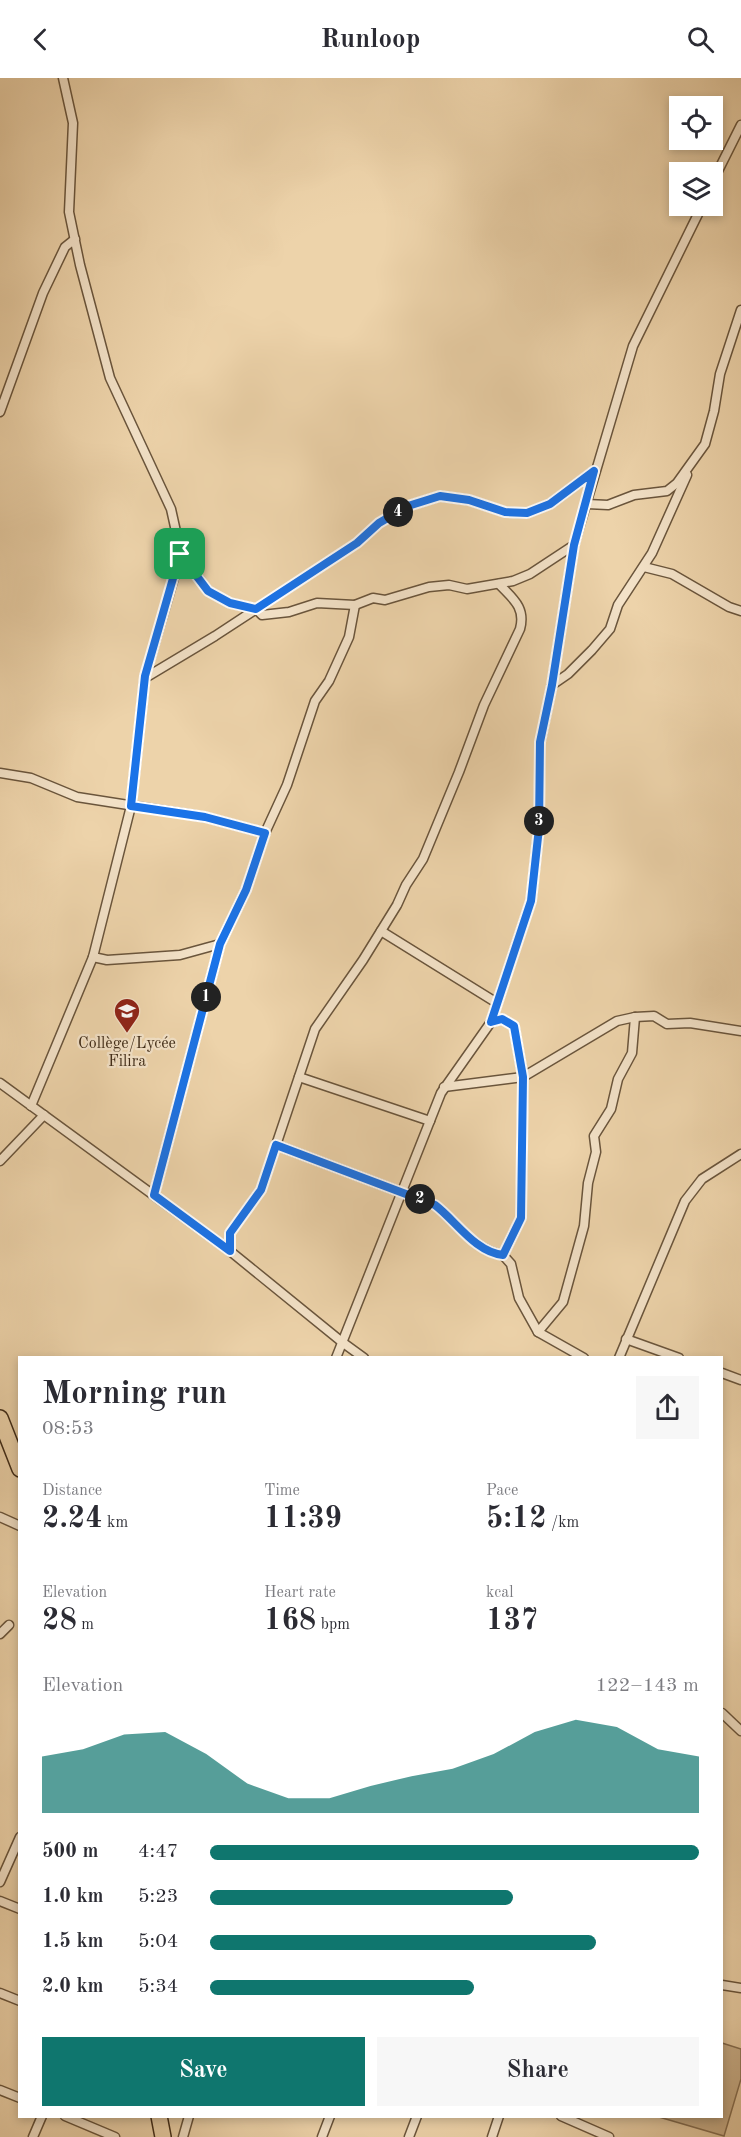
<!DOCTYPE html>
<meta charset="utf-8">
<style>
body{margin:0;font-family:"Old Standard TT",serif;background:#f7f7f7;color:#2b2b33;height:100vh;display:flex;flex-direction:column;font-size:22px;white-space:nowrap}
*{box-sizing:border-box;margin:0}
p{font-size:20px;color:#7c7c81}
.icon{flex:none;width:33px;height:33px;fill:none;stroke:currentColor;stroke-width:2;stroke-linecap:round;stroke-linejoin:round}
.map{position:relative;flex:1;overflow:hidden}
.details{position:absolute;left:18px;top:1278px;width:705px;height:762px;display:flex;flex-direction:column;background:#fff;border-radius:0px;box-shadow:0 3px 9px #0003}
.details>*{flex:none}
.fabs{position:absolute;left:669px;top:18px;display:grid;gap:12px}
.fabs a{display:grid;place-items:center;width:54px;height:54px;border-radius:0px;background:#fff;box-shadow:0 3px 9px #0003;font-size:30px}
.pin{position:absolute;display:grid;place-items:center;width:51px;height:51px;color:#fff;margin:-26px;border-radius:12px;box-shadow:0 3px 9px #0006}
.km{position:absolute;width:30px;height:30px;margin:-15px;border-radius:50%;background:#222;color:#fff;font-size:16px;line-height:30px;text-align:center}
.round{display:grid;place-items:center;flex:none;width:63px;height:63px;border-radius:0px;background:#f7f7f7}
.summary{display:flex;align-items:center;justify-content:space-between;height:102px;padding:0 24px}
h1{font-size:33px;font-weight:600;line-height:45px}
.stats{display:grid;grid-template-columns:repeat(3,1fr);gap:9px;height:102px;padding:6px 24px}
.stats div{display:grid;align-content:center}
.stats b{font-size:30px;font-weight:600}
.stats small{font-size:16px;font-weight:400}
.stats p{font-size:16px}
.chart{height:168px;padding:12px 24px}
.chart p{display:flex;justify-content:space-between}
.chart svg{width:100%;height:108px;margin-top:6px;fill:#0f766e;opacity:.7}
.action{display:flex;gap:12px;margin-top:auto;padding:12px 24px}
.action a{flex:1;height:69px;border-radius:0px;background:#0f766e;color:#fff;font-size:24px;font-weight:600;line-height:69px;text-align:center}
.action a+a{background:#f7f7f7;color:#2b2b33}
ul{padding:0 24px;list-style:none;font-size:20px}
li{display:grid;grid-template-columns:96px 72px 1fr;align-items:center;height:45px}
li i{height:15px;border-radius:8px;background:#0f766e}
header{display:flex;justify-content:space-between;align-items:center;height:78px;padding:0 24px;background:#fff;font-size:27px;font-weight:600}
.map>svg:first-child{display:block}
</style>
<header><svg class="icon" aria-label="back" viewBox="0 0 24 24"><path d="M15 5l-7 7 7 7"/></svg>Runloop<svg class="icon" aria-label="search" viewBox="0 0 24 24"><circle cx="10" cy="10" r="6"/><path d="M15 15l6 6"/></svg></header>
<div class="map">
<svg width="741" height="2059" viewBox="0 0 741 2059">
<rect width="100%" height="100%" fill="#edd3aa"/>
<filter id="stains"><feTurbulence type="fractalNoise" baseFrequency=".00333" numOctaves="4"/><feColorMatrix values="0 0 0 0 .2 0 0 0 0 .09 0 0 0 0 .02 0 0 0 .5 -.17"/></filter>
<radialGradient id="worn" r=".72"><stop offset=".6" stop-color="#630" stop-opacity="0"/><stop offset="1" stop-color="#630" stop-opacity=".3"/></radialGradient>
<path fill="#cfb691" stroke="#877054" stroke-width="1.5" d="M722,1965L741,1971V2001L724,2058L659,2039L722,2038Z"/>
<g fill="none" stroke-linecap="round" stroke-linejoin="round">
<g stroke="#6a553c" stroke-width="11">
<g id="street">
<path d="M712,105L741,47"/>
<path d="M0,334L43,215L65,169L75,161"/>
<path d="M587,426L608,427L634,417L667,413L677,405L705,366L714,333L720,296L741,232"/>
<path d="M181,476L208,513L230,525L256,531L262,537L289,534L317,525L355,527L373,520L385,522L429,509L449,507L467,511L513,503L530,496L574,467"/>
<path d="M644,489L672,496L729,529L741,533"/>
<path d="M145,600L215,558L357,465L379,445L408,428L440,418L469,422L505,434L527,435L550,426L594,393"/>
<path d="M552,607L568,596L592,572L610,551L618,527L652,475L687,397"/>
<path d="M0,695L31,700L77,719L205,739L265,755"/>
<path d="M381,853L497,925"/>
<path d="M220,866L246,812L265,755L287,707L315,623L329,603L349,559L355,527"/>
<path d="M93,879L107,882L180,877L220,866L154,1117"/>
<path d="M491,944L502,941L514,948L523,999L521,1140L503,1177L511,1186L519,1220L538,1254L584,1280"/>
<path d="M299,999L430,1043"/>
<path d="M0,1005L230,1173L342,1264L364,1280"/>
<path d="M444,1009L523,999L617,943L635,939L654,938L667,946L690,945L741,953"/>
<path d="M31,1028L93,879L131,728L145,598L181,476L171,431L110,300L80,187L69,134L73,45L63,0"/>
<path d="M276,1067L435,1127C456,1144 475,1173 503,1177"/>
<path d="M0,1083L44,1037"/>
<path d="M230,1173V1155L261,1112L315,951L363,882L397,827L406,807L423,781L459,694L484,627L520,551C526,529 512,520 499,506"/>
<path d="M538,1254L563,1224L584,1148L588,1105L596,1074L594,1058L611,1031L618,1001L632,975L635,939"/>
<path d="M626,1261L679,1280"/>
<path d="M336,1280L441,1015L491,944L531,823L539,750L540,665L552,607L574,467L633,268L702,128"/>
<path d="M619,1280L685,1123L702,1101L741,1076"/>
<path d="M722,1295L741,1302"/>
<path d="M0,1439L20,1448"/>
<path d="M0,1556L9,1547"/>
<path d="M722,1635L741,1653"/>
<path d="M0,1804L20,1759"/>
<path d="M0,1823L20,1831"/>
<path d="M722,1907L741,1910"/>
<path d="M0,1915L20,1923"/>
<path d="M0,2012L20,2020"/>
<path d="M65,2038L115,2059"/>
<path d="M561,2038L609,2059"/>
<path d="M33,2059L42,2038"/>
<path d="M183,2059L189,2038"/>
<path d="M322,2059L330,2038"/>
<path d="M409,2059L417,2038"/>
<path d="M492,2059L499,2038"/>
</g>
</g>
<g stroke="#3f2b17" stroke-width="18">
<g id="highway">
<path d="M0,1340L20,1391"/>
<path d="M159,2038L163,2059"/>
</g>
</g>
<use href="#street" stroke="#f3e2c8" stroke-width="8"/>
<use href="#highway" stroke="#edd3aa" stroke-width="15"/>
</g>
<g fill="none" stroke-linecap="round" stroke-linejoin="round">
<g stroke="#fff" stroke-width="12">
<path id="route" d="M594,393L574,467L552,607L540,664L539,750L531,823L491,944L502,941L514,948L523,999L521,1140L503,1177C475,1174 456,1143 435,1127L276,1067L261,1112L230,1155V1173L154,1117L220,866L246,812L265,755L205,739L131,728L145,598L180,476L208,513L230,525L256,531L357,465L379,445L408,428L440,418L469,422L505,434L527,435L550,426Z"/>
</g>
<use href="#route" stroke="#1a73e8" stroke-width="8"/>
</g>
<defs>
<g id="school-pin" transform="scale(1.35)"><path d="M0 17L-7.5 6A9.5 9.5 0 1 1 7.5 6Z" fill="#8f2418" stroke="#f3e2c8"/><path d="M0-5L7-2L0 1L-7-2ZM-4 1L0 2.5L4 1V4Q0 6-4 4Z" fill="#fff"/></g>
</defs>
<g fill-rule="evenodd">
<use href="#school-pin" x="127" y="933"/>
</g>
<g text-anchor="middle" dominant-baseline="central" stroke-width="4.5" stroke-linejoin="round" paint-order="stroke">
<g font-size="16" fill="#3f2b17" stroke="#f3e2c8">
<text x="127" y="966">Collège/Lycée<tspan x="127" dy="18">Filira</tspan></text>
</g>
</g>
<rect width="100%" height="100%" filter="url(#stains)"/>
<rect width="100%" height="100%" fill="url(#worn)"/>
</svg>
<div class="fabs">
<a><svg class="icon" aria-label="locate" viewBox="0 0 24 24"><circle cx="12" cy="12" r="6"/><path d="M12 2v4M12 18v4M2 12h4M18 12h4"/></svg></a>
<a><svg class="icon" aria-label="layers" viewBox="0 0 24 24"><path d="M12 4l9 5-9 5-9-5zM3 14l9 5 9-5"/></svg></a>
</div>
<div class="pin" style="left:180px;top:476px;background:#1e9e55"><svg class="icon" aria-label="arrive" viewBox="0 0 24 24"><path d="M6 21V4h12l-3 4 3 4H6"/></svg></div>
<b class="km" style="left:206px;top:919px">1</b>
<b class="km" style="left:420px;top:1121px">2</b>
<b class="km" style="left:539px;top:743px">3</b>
<b class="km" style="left:398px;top:434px">4</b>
<section class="details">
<div class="summary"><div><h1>Morning run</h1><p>08:53</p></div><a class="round"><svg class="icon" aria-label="share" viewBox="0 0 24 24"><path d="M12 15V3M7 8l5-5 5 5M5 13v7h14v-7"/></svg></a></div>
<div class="stats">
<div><p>Distance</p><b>2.24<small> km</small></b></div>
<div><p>Time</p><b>11:39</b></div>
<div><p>Pace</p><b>5:12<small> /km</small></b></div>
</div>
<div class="stats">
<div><p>Elevation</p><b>28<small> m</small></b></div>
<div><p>Heart rate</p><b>168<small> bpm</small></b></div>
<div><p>kcal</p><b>137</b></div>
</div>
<div class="chart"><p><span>Elevation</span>122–143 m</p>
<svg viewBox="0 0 160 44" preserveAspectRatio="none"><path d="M0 44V21L10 18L20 12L30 11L40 20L50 32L60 38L70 38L80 33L90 29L100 26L110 20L120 11L130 6L140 9L150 18L160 21V44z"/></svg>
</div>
<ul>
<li><b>500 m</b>4:47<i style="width:100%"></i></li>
<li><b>1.0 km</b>5:23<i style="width:62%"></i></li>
<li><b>1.5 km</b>5:04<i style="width:79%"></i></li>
<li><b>2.0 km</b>5:34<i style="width:54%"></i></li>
</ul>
<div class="action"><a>Save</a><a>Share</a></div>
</section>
</div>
